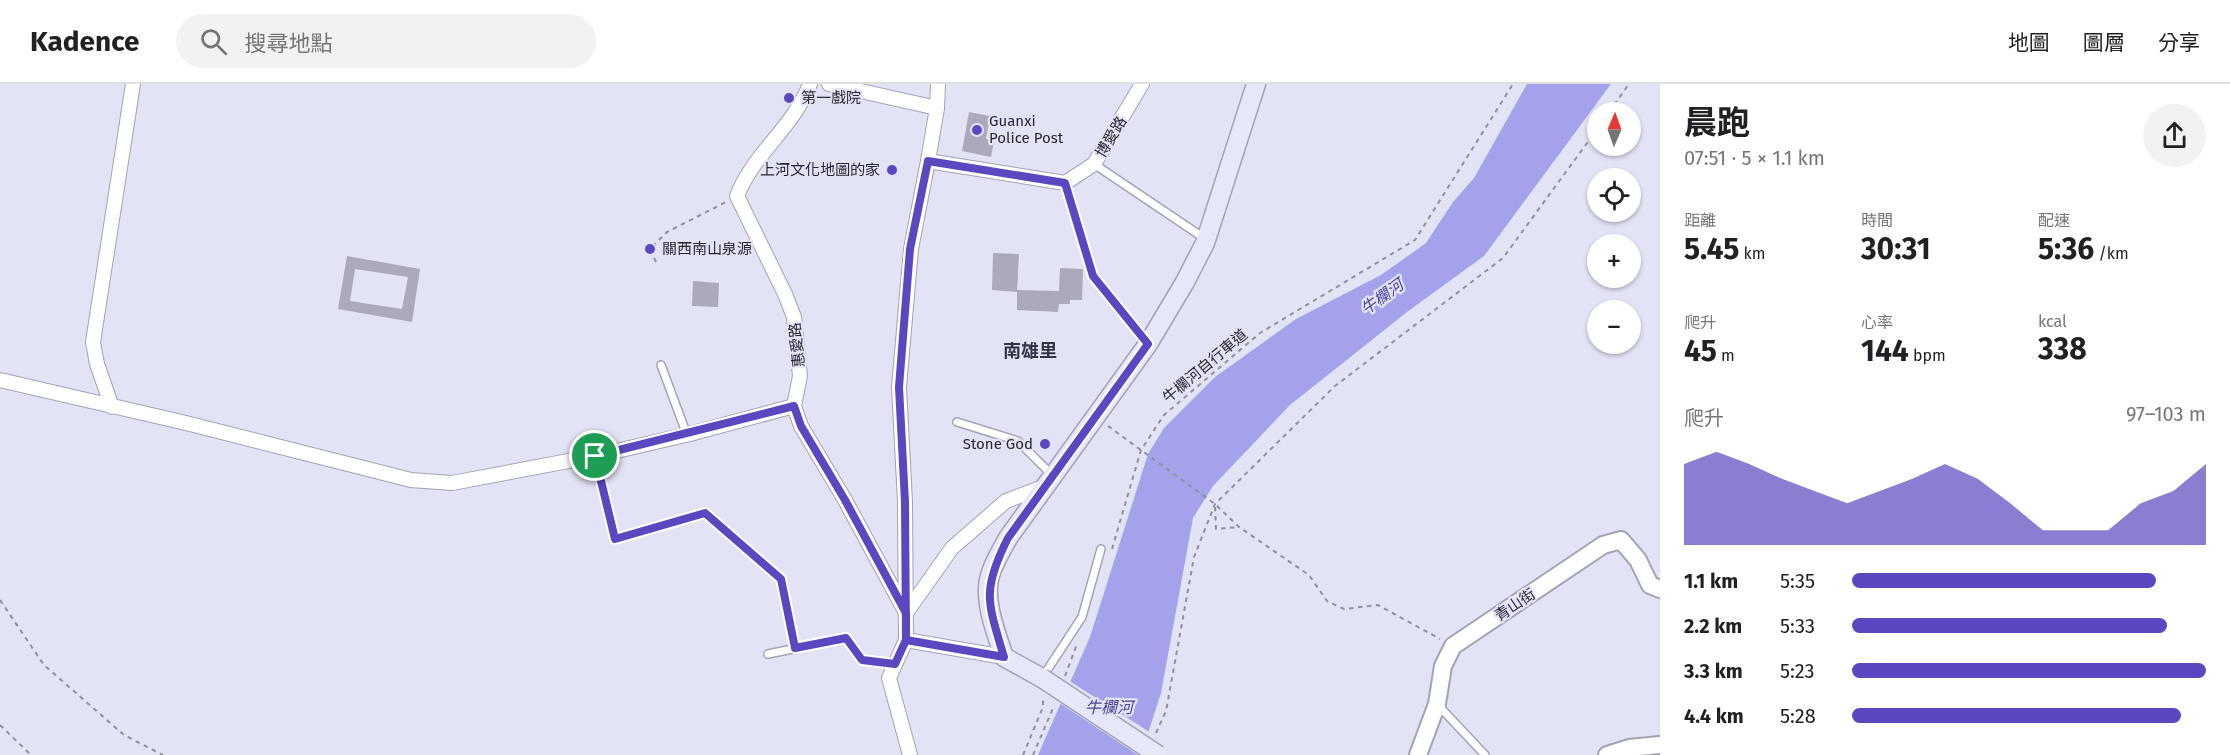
<!DOCTYPE html>
<html lang="zh-TW">
<meta charset="utf-8">
<style>
body{margin:0;font-family:"Fira Sans","Noto Sans TC",sans-serif;background:#f2f2f2;color:#202124;height:100vh;display:flex;flex-direction:column;font-size:22px;white-space:nowrap}
*{box-sizing:border-box;margin:0}
p{font-size:20px;color:#757577}
.icon{flex:none;width:33px;height:33px;fill:none;stroke:currentColor;stroke-width:2;stroke-linecap:round;stroke-linejoin:round}
.map{position:relative;flex:1;overflow:hidden}
.sheet{display:flex;flex-direction:column;background:#fff;width:570px}
.sheet>*{flex:none}
.needle{width:39px;rotate:2deg}
.tools{position:absolute;left:1587px;top:18px;display:grid;gap:12px}
.tools a{display:grid;place-items:center;width:54px;height:54px;border-radius:50%;background:#fff;box-shadow:0 2px 4px #0004;font-size:30px}
.pin{position:absolute;display:grid;place-items:center;width:51px;height:51px;color:#fff;margin:-26px;border:3px solid #fff;border-radius:50%;box-shadow:0 2px 6px #0007}
.round{display:grid;place-items:center;flex:none;width:63px;height:63px;border-radius:32px;background:#f2f2f2}
.summary{display:flex;align-items:center;justify-content:space-between;height:102px;padding:0 24px}
h1{font-size:33px;font-weight:700;line-height:45px}
.stats{display:grid;grid-template-columns:repeat(3,1fr);gap:9px;height:102px;padding:6px 24px}
.stats div{display:grid;align-content:center}
.stats b{font-size:30px;font-weight:700}
.stats small{font-size:16px;font-weight:400}
.stats p{font-size:16px}
.chart{height:168px;padding:12px 24px}
.chart p{display:flex;justify-content:space-between}
.chart svg{width:100%;height:108px;margin-top:6px;fill:#5a48c1;opacity:.7}
ul{padding:0 24px;list-style:none;font-size:20px}
li{display:grid;grid-template-columns:96px 72px 1fr;align-items:center;height:45px}
li i{height:15px;border-radius:8px;background:#5a48c1}
header{display:flex;align-items:center;gap:36px;box-sizing:border-box;height:84px;padding:0 30px;background:#fff;border-bottom:2px solid #e0e0e0}
header strong{font-size:28px}
nav{display:flex;gap:33px;margin-inline-start:auto;font-size:21px}
.search{width:420px;height:54px;background:#f2f2f2;display:flex;align-items:center;gap:15px;box-sizing:border-box;padding:0 21px;border-radius:33px;color:#757577;font-size:22px}
main{display:flex;flex:1;min-height:0}
.map>svg:first-child{display:block}
</style>
<header>
<strong>Kadence</strong>
<div class="search"><svg class="icon" aria-label="search" viewBox="0 0 24 24"><circle cx="10" cy="10" r="6"/><path d="M15 15l6 6"/></svg>搜尋地點</div>
<nav><a>地圖</a><a>圖層</a><a>分享</a></nav>
</header>
<main>
<div class="map">
<svg width="1660" height="671" viewBox="0 0 1660 671">
<rect width="100%" height="100%" fill="#e3e3f6"/>
<path fill="#a4a2eb" d="M1527,0H1611L1484,172L1407,228L1290,321L1213,402L1193,434L1161,609L1141,671H1038L1090,553L1148,370L1164,344L1215,293L1296,235L1381,191L1426,159L1453,118L1474,94Z"/>
<path fill="#e3e3f6" d="M1068,596L1151,649L1144,671H1138L1058,618Z"/>
<g fill="#aaaabc" fill-rule="evenodd">
<path d="M969,28L990,32L986,55L994,57L991,73L962,67Z"/>
<path d="M993,169L1019,170L1017,208L992,206Z"/>
<path d="M347,172L420,185L412,238L338,225ZM355,185L408,193L402,225L350,217Z"/>
<path d="M1060,184L1083,185L1082,216H1070V220H1059L1058,228L1017,226V206L1059,207Z"/>
<path d="M693,197L719,199L718,223L692,222Z"/>
</g>
<g fill="none" stroke-linecap="round" stroke-linejoin="round">
<g stroke="#a3a3b5" stroke-width="10">
<g id="service">
<path d="M1094,80L1204,154"/>
<path d="M1065,99L1093,192L1146,258"/>
<path d="M661,281L687,351"/>
<path d="M957,338L1018,357L1052,391"/>
<path d="M595,372L615,455L705,429L781,495L795,564"/>
<path d="M768,570L846,554L862,576L895,580"/>
<path d="M1042,594L1082,533L1101,465"/>
<path d="M1437,620L1485,671"/>
</g>
</g>
<g stroke="#a3a3b5" stroke-width="16">
<g id="minor">
<path d="M810,0C793,44 753,70 737,112L785,210L794,233L800,292L794,322L801,342L845,416L906,529L952,464L1006,417L1046,402"/>
<path d="M829,0L937,24"/>
<path d="M928,77L1065,99L1094,80L1142,0"/>
<path d="M0,296L186,339L411,396L452,399L595,372L690,350L794,322"/>
<path d="M112,323L97,280L93,258L133,0"/>
<path d="M906,556L1004,573"/>
<path d="M910,671L889,594L906,556L905,418L899,303L911,165L928,77L937,24L938,0"/>
</g>
</g>
<g stroke="#a3a3b5" stroke-width="20">
<g id="tertiary">
<path d="M1418,671L1437,620L1443,582L1453,562L1603,461L1621,456L1638,476L1650,501L1660,505"/>
<path d="M1607,671L1629,664L1660,661"/>
</g>
</g>
<g stroke="#a3a3b5" stroke-width="21">
<path id="secondary" d="M1042,594L1004,573C997,551 987,527 988,503C989,486 1000,469 1008,454L1148,260L1185,198L1205,159L1256,0"/>
</g>
<g stroke="#91919e" stroke-width="2" stroke-dasharray="4.5 4.5" stroke-linecap="butt">
<path d="M1609,28L1629,0"/>
<path d="M656,178L650,165L667,148L726,118"/>
<path d="M1108,342L1215,420L1239,443L1309,491L1327,517L1344,525L1378,521L1440,555"/>
<path d="M1215,423L1216,445L1239,443"/>
<path d="M1112,465L1141,366L1164,331L1260,249L1415,156L1513,0"/>
<path d="M0,516L44,581L124,651L163,671"/>
<path d="M1065,592L1077,560"/>
<path d="M0,641L31,671"/>
<path d="M1156,649L1166,627L1194,473L1215,420L1335,302L1503,174L1598,44"/>
<path d="M1023,671L1043,623V615"/>
<path d="M1033,671L1054,622"/>
</g>
<use href="#service" stroke="#fff" stroke-width="7"/>
<use href="#minor" stroke="#fff" stroke-width="14"/>
<use href="#tertiary" stroke="#fff" stroke-width="16"/>
<use href="#secondary" stroke="#e7e7fa" stroke-width="18"/>
<g stroke="#a3a3b5" stroke-width="21" stroke-linecap="butt">
<path id="secondary-bridge" d="M1042,594L1158,671"/>
</g>
<use href="#secondary-bridge" stroke="#e7e7fa" stroke-width="18"/>
</g>
<g fill="none" stroke-linecap="round" stroke-linejoin="round">
<g stroke="#fff" stroke-width="12">
<path id="route" d="M595,372L794,322L801,342L845,416L906,529V556L1004,573C988,519 981,507 1008,454L1148,260L1093,192L1065,99L928,77L910,165L899,303L905,418L906,556L895,580L862,576L846,554L795,564L781,495L705,429L615,455L595,372"/>
</g>
<use href="#route" stroke="#5a48c1" stroke-width="8"/>
</g>
<g fill="#5a48c1" stroke="#e3e3f6" stroke-width="2">
<circle cx="789" cy="14" r="6"/>
<circle cx="977" cy="46" r="6"/>
<circle cx="892" cy="86" r="6"/>
<circle cx="650" cy="165" r="6"/>
<circle cx="1045" cy="360" r="6"/>
</g>
<g text-anchor="middle" dominant-baseline="central" stroke-width="4.5" stroke-linejoin="round" paint-order="stroke">
<g font-size="15" fill="#28282f" stroke="#e3e3f6" text-anchor="start">
<text x="801" y="14">第一戲院</text>
<text x="989" y="37">Guanxi<tspan x="989" dy="17">Police Post</tspan></text>
<text x="880" y="86" text-anchor="end">上河文化地圖的家</text>
<text x="662" y="165">關西南山泉源</text>
<text x="1033" y="360" text-anchor="end">Stone God</text>
</g>
<g font-size="15" fill="#28282f" stroke="#e3e3f6">
<text transform="translate(1111 53) rotate(-59)">博愛路</text>
<text transform="translate(797 261) rotate(-96)">惠愛路</text>
<text transform="translate(1205 282) rotate(-40)">牛欄河自行車道</text>
<text transform="translate(1515 521) rotate(-34)">青山街</text>
</g>
<g font-size="16" font-style="italic" fill="#4c4297" stroke="#e3e3f6">
<text transform="translate(1382 213) rotate(-36)">牛欄河</text>
<text x="1109" y="623">牛欄河</text>
</g>
<g font-size="18" font-weight="bold" fill="#333442" stroke="#e3e3f6">
<text x="1030" y="267">南雄里</text>
</g>
</g>
</svg>
<div class="tools">
<a><svg class="needle" viewBox="-14 -14 28 28"><path d="M0-13l5 13h-10z" fill="#e53935"/><path d="M0 13l5-13h-10z" fill="#757577"/></svg></a>
<a><svg class="icon" aria-label="locate" viewBox="0 0 24 24"><circle cx="12" cy="12" r="6"/><path d="M12 2v4M12 18v4M2 12h4M18 12h4"/></svg></a>
<a>+</a>
<a>−</a>
</div>
<div class="pin" style="left:595px;top:372px;background:#1e9e55"><svg class="icon" aria-label="arrive" viewBox="0 0 24 24"><path d="M6 21V4h12l-3 4 3 4H6"/></svg></div>
</div>
<section class="sheet">
<div class="summary"><div><h1>晨跑</h1><p>07:51 · 5 × 1.1 km</p></div><a class="round"><svg class="icon" aria-label="share" viewBox="0 0 24 24"><path d="M12 15V3M7 8l5-5 5 5M5 13v7h14v-7"/></svg></a></div>
<div class="stats">
<div><p>距離</p><b>5.45<small> km</small></b></div>
<div><p>時間</p><b>30:31</b></div>
<div><p>配速</p><b>5:36<small> /km</small></b></div>
</div>
<div class="stats">
<div><p>爬升</p><b>45<small> m</small></b></div>
<div><p>心率</p><b>144<small> bpm</small></b></div>
<div><p>kcal</p><b>338</b></div>
</div>
<div class="chart"><p><span>爬升</span>97–103 m</p>
<svg viewBox="0 0 160 44" preserveAspectRatio="none"><path d="M0 44V11L10 6L20 11L30 17L40 22L50 27L60 22L70 17L80 11L90 17L100 27L110 38L120 38L130 38L140 27L150 22L160 11V44z"/></svg>
</div>
<ul>
<li><b>1.1 km</b>5:35<i style="width:86%"></i></li>
<li><b>2.2 km</b>5:33<i style="width:89%"></i></li>
<li><b>3.3 km</b>5:23<i style="width:100%"></i></li>
<li><b>4.4 km</b>5:28<i style="width:93%"></i></li>
</ul>
</section>
</main>
